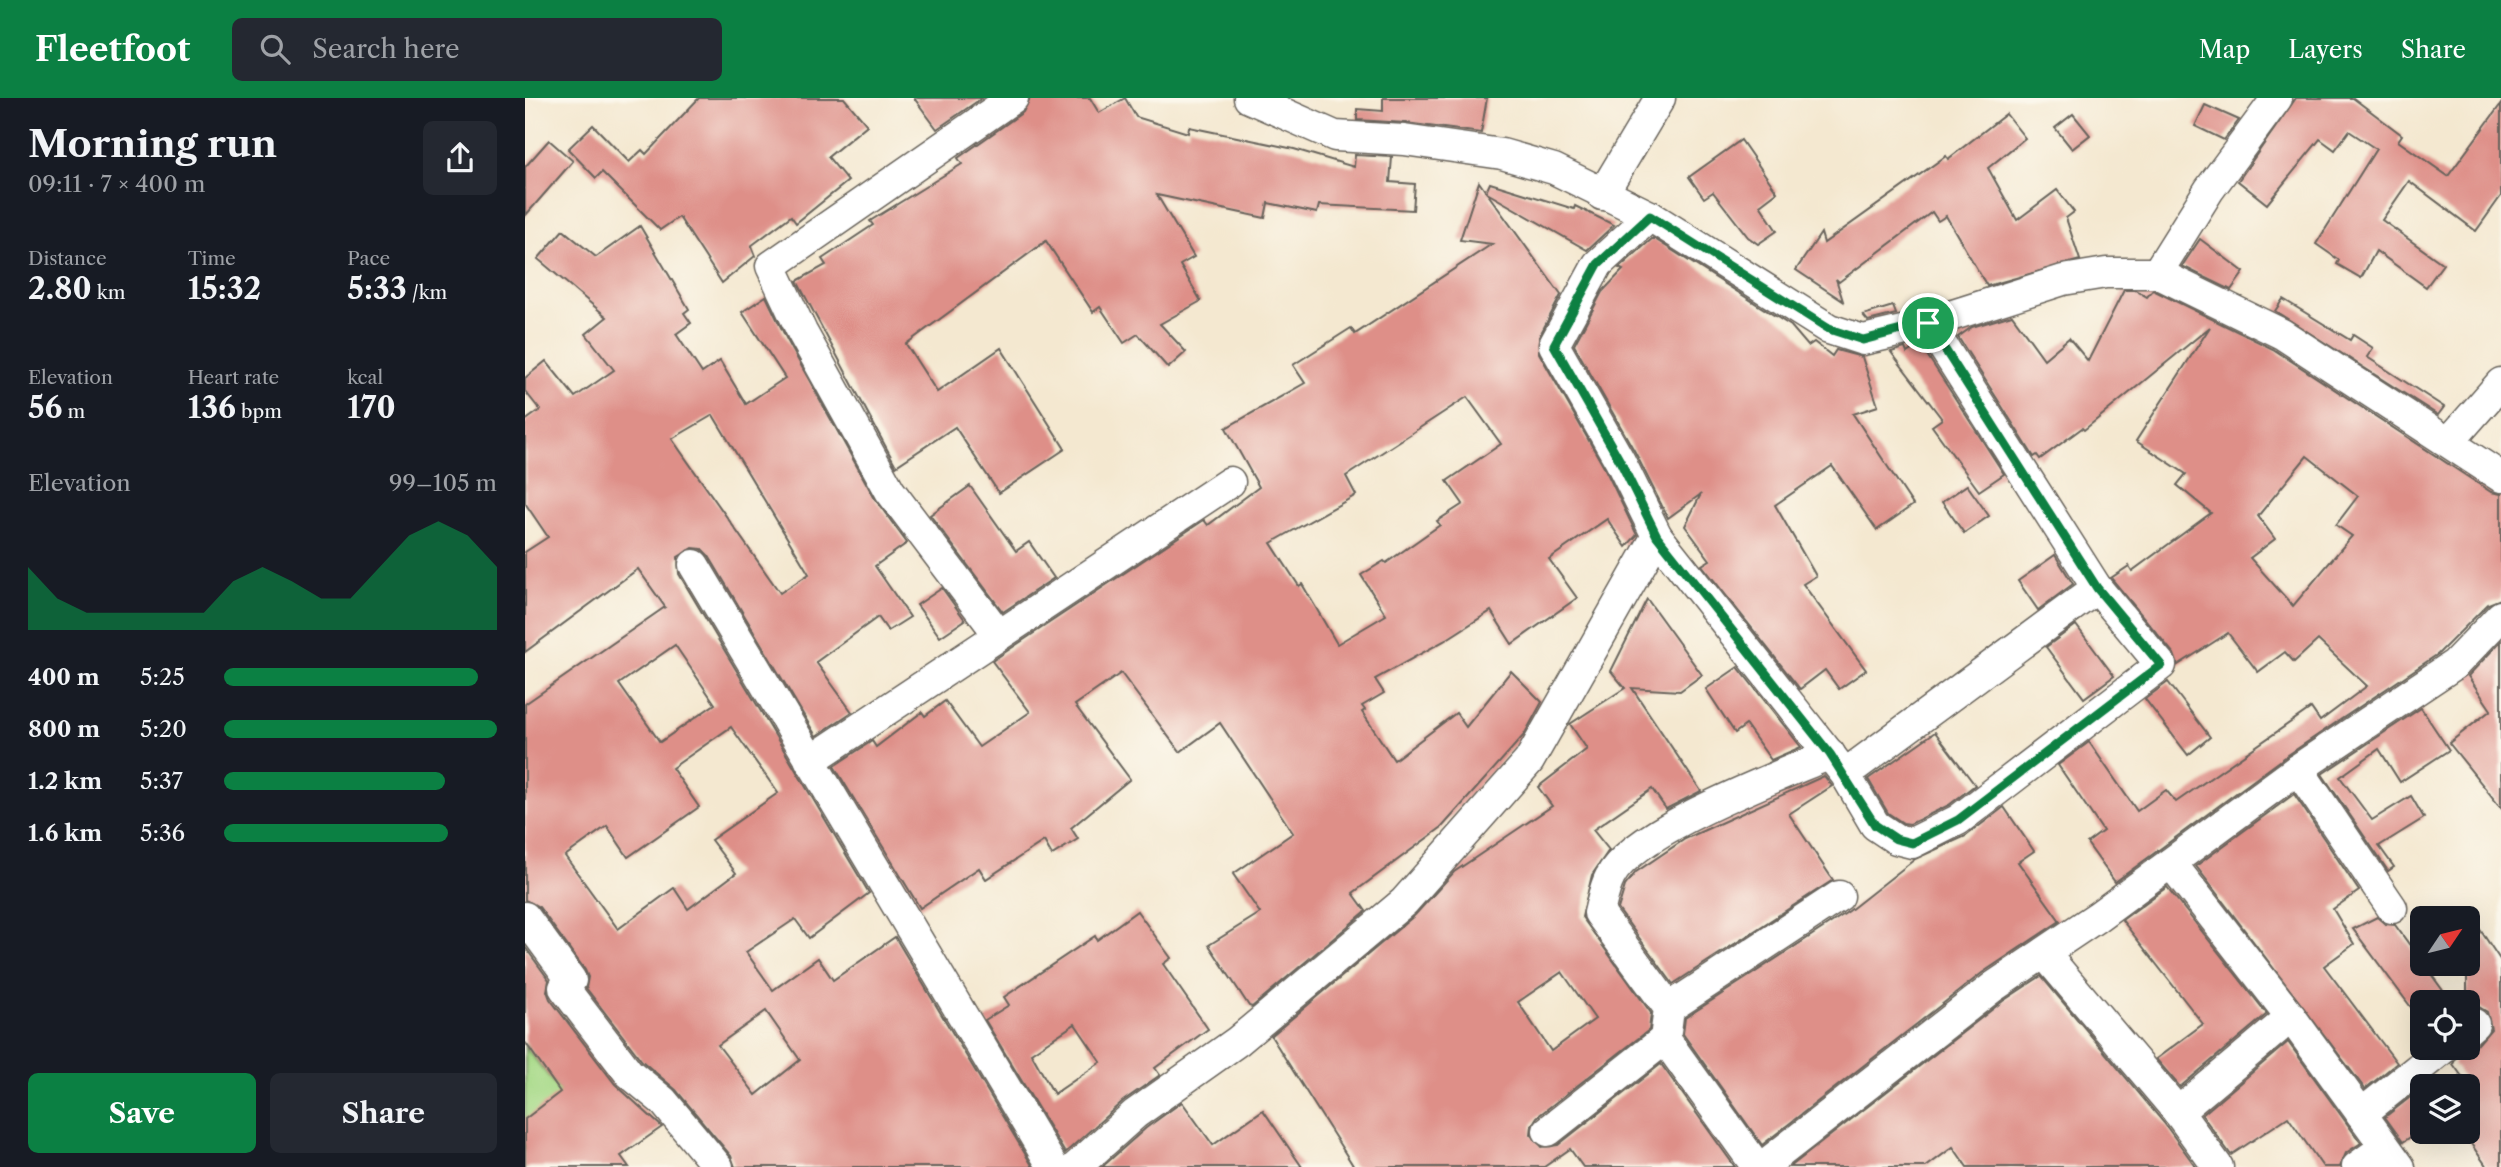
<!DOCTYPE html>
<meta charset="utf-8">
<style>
body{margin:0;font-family:"Libre Caslon Text",serif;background:#242831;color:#f1f3f6;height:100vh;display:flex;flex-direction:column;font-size:26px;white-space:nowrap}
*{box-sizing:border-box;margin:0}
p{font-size:23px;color:#9ea1a6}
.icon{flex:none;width:38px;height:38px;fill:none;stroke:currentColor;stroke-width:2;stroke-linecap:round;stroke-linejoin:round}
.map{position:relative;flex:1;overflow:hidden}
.details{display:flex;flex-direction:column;background:#171b24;width:525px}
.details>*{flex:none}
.needle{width:46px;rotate:55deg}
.controls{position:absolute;left:1885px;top:808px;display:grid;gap:14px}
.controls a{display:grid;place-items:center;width:70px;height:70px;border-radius:10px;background:#171b24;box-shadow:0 7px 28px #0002;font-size:35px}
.pin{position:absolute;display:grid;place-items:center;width:60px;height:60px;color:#fff;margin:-30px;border:4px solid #fff;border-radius:50%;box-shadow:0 2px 7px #0007}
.round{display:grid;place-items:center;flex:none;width:74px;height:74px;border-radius:10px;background:#242831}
.summary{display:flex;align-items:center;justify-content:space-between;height:119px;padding:0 28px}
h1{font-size:38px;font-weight:700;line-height:52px}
.metrics{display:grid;grid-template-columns:repeat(3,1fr);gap:10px;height:119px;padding:7px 28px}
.metrics div{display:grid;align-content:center}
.metrics b{font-size:30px;font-weight:700}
.metrics small{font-size:19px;font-weight:400}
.metrics p{font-size:19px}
.chart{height:196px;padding:14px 28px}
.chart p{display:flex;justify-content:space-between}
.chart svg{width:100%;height:126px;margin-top:7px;fill:#0b8043;opacity:.7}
.action{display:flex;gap:14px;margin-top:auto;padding:14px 28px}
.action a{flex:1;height:80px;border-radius:10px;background:#0b8043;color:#fff;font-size:28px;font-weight:700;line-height:80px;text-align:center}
.action a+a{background:#242831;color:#f1f3f6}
ul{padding:0 28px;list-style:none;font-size:23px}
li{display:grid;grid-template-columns:112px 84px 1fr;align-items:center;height:52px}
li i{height:18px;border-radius:9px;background:#0b8043}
header{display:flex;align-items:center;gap:42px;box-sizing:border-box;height:98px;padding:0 35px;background:#0b8043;color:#fff}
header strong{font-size:33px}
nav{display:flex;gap:38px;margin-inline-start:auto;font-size:24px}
.search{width:490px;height:63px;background:#242831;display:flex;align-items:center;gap:18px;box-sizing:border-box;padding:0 24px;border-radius:10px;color:#9ea1a6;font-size:26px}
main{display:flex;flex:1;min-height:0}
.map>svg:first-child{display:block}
</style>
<header>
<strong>Fleetfoot</strong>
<div class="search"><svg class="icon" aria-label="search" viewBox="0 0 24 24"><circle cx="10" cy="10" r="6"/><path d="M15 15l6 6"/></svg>Search here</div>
<nav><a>Map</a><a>Layers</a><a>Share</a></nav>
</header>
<main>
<section class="details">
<div class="summary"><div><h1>Morning run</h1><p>09:11 · 7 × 400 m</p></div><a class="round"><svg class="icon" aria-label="share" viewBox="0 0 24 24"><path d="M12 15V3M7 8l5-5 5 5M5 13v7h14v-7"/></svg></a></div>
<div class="metrics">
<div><p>Distance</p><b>2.80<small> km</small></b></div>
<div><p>Time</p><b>15:32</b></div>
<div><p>Pace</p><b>5:33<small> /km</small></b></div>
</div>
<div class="metrics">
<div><p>Elevation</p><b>56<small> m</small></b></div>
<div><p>Heart rate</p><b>136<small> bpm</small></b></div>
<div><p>kcal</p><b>170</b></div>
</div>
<div class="chart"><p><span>Elevation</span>99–105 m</p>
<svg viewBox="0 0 160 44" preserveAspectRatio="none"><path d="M0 44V22L10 33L20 38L30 38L40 38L50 38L60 38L70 27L80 22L90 27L100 33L110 33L120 22L130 11L140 6L150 11L160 22V44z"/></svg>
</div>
<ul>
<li><b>400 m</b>5:25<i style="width:93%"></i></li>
<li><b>800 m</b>5:20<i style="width:100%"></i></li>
<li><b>1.2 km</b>5:37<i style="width:81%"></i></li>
<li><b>1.6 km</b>5:36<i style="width:82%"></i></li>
</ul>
<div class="action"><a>Save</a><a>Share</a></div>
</section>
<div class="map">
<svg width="1976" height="1069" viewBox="0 0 1976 1069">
<rect width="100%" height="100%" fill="#fbf7ec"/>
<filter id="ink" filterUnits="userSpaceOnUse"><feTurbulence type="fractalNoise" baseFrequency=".0143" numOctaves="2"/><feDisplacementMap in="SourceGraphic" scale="14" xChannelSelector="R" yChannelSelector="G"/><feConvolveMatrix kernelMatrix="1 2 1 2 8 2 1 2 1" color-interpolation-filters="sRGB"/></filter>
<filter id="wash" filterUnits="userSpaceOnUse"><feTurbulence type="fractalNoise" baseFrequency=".00686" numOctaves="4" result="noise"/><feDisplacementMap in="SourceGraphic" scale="28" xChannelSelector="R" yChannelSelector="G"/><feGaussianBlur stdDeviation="1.57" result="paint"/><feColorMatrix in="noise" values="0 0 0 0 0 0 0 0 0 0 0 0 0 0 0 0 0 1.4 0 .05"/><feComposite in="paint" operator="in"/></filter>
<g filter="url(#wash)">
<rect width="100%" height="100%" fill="#f4e8d0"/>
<path fill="#a8da89" stroke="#627b52" stroke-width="2" d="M0,948L45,1006L0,1069Z"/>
<g id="blocks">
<g fill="#de8f88" fill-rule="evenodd">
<path d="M174,0H319L342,27L303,59L323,83L271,125L266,118L226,148L230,158L197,185L154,119L135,132L77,74L71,80L43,51L68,27L104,64L117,52L121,56Z"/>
<path d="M389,0H457L412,31Z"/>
<path d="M505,0H565L574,15L600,0L611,19L663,35L664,29L769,51L829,69L830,57L867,59L865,84L890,86L888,112L794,107L792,115L743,105L740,120L632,97L669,159L655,167L676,203L635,226L661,254L643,270L613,236L599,245L575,209L568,214L521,143L381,246L412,294L476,250L540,351L474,395L430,329L371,368L272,183L301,167L297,161L348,127L345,123L437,66L433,60L498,14Z"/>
<path d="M858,0H962L956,35L881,25L832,22V11L858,13Z"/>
<path d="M1771,0H1828L1877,37L1873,43L1923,78L1976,6V98L1951,133L1884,83L1857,122L1918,166L1901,189L1851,153L1836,180L1812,166L1814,162L1791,146L1851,51L1824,33L1810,52L1795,41L1742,106L1713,83Z"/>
<path d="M1680,7L1714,22L1699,42L1670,28Z"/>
<path d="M1481,16L1500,40L1463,70L1492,122L1532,92L1549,114L1541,120L1555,162L1462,188L1421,118L1413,123L1407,114L1314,184L1311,181L1318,203L1271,172L1296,135L1299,145L1421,58L1423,61Z"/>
<path d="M1548,16L1565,37L1547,51L1530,30Z"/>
<path d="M24,42L48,63L0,118V69Z"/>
<path d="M1216,42L1252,94L1235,107L1252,133L1233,146L1223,139L1188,94L1179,100L1164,79Z"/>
<path d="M954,84L961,94L965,85L1049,111L1050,108L1089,127L1062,152L962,95L1036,197L1014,239V255L1080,371L1112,437L1101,449L1082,421L1024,461L1052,500L987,546L966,513L919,543L850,581L859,595L837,608L840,612L837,614L869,662L931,615L941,629L986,573L1017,604L999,637L917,729L828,795L841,813L727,909L724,908L684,847L735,815L708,776L768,735L695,625L655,654L596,575L550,607L605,681L546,730L553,741L527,757L519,743L461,781L454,770L395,810L309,668L347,643L351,649L397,614L400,618L420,603L454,649L505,614L467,563L679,422L683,427L734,389L701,330L780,285L768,267L826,230L830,236L967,146L935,142ZM942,299L976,346L922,383L938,406L912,423L915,427L861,465L859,463L836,477L861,517L812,546L777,486L774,488L746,445L831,397L821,378Z"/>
<path d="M115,128L164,211L159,215L166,225L151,236L177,275L195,263L221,306L260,280L217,214L241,198L262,242L350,401L382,445L350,468L385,519L363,533L353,519L291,564L327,614L291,638L184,458L177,451L168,450L153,459L154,476L344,795L284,840L270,821L221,854L248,892L293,860L308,882L370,839L508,1069H210L206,1058L151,992L117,963L61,890L63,879L60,872L14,809L0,802V606L140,509L113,471L0,554V454L23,439L0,405V323L15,312L0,293V280L21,263L50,299L89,272L61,236L82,219L13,161L38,132L71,159ZM188,317L284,476L255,495L147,341ZM150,547L190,606L135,644L94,586ZM206,629L253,695L186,742L211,775L163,811L149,790L93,831L40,758L82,728L103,759L174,709L147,670ZM241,913L275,962L231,997L193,947Z"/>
<path d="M1128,140L1266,228L1283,248L1289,244L1307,258L1311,252L1337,259L1353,308L1328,316L1388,407L1352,432L1307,368L1250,407L1291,478L1278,486L1341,572L1314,591L1300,572L1275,591L1177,467L1185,462L1160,428L1176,396L1143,420L1110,354L1049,247L1077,194L1098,172L1094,170Z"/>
<path d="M1675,141L1719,174L1706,192L1657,168Z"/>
<path d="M1599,192H1610L1622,199L1628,192L1748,251L1966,394L1976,396V501L1963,506L1913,556L1763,657L1590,784L1562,745L1578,733L1533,667L1564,644L1612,713L1641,692L1651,704L1786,610L1795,623L1842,588L1793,542L1769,564L1760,554L1733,574L1703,535L1653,567L1649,556L1586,480L1604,468L1607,473L1686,415L1652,387L1661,376L1611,343L1685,229L1559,332L1557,330L1515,361L1512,357L1509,359L1433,239L1447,229L1487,217L1519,261L1544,240L1563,263ZM1782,358L1833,398L1811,427L1827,438L1768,508L1725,460L1750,441L1733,418Z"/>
<path d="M1758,201L1825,242L1828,237L1848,250L1842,259L1919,309L1913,317L1750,213Z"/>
<path d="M1368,208L1371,216L1343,223L1338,217Z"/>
<path d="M1395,246L1479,376L1454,393L1407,328L1417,321L1366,254L1380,250L1382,255Z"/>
<path d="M1442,387L1464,418L1439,435L1417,404Z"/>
<path d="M445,388L491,453L504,444L529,480L478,514L405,417Z"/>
<path d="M1530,457L1548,486L1513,512L1493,483Z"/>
<path d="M417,490L440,522L415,539L392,507Z"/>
<path d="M1122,501L1177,577L1155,593L1107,590L1176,693L1141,711L1127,691L1068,732L1084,752L1067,777L1057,819L1126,915L1124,932L1012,1019L1007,1027L1006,1036L1017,1049L1033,1047L1136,966L1210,1069H1058L1045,1051L1019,1069H829L746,938L890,817L929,774L1027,708L1013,689L1062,651L1045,626L1100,590L1086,573ZM1037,874L1070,921L1026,953L993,904Z"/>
<path d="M1551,527L1589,578L1559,600L1521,549Z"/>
<path d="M1976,543V710L1924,645L1966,612L1943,578Z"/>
<path d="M1213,569L1276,649L1246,662L1221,627L1210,635L1181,591Z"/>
<path d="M1643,584L1685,639L1663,657L1620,601Z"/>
<path d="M1896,610L1924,652L1875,684L1854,651L1815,679L1847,722L1886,698L1899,720L1854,748L1869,769L1863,773L1797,676Z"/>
<path d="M1410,634L1450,687L1424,707L1385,726L1378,725L1363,715L1343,681Z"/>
<path d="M1299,678L1307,688L1264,716L1308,782L1148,886L1093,811L1100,788L1111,774L1160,741Z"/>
<path d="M1769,696L1834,793L1808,811L1829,846L1799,868L1872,965L1840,991L1671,768Z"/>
<path d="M1479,709L1509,753L1493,764L1535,823L1457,875L1237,1047L1158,936L1160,920L1324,813L1390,761L1441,738Z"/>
<path d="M1642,789L1742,916L1655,989L1631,961L1678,926L1597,822Z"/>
<path d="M1942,812L1976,863V1069H1962L1938,1034H1942L1944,988L1928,966L1936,950L1953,946L1966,931L1962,914L1954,909L1942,910Z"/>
<path d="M612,813L646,860L638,866L683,931L630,970L635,977L598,1003L540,1055L460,922L484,907L479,899L570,838L572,842ZM550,926L576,964L529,996L506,955Z"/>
<path d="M1852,819L1860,826L1870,827L1927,905H1897V924L1828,831Z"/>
<path d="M0,849L24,882L22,893L25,901L90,986L137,1029L96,1058L104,1069H0V1021L35,994L0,944Z"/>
<path d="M1516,878L1639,1025L1671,1069H1442L1428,1049L1401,1069H1265L1478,903Z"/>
<path d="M1763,944L1836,1045L1821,1055L1815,1069H1798L1763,1019L1706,1057L1677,1017Z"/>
<path d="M1893,993L1897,998V1031L1878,1044L1860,1019Z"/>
<path d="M657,1004L688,1047L738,1012L777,1069H577L621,1030Z"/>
</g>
</g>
</g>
<g filter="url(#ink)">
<use href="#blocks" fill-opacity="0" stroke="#68635b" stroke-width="2"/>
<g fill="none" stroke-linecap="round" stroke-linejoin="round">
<g stroke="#68635b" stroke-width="33">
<g id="street">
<path d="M724,0L810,38L879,42L977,56L1029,71L1125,118L1304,231L1338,242L1381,232L1538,182L1581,175H1632L1757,236L1976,379"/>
<path d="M1077,97L1135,0"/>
<path d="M1632,175L1684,92L1752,0"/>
<path d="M1403,225L1572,490"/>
<path d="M1924,344L1976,285"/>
<path d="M1132,438L1320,676L1572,490L1636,567L1433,722L1387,745L1371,741L1350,727L1320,676"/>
<path d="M169,467L528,1069"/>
<path d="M474,537L365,393L277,234L246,168L488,0"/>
<path d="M285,663L705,384"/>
<path d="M1773,671L1867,810"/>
<path d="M1646,765L1766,919L1875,1069"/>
<path d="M0,819L46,882L39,890L104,975L138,1003L193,1069"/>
<path d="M1519,855L1653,1014L1693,1069"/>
<path d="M1144,910L1314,798"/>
<path d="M1942,932L1949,926"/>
<path d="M1140,941L1144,910L1074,815C1077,804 1079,790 1085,779C1108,732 1255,678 1305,656"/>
<path d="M1653,1014L1766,919"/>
<path d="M1836,1016L1919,950"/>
<path d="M1023,1033L1140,941L1232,1069"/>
<path d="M551,1069L610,1016L713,943L879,804L1004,663L1132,438L1095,363L1029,247L1073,166L1125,118"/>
<path d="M1237,1069L1468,889L1572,819L1773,671L1930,566L1976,518"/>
<path d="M1832,1069L1860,1049"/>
</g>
</g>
<use href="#street" stroke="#fff" stroke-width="30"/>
</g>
</g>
<g fill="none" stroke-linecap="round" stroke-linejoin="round" filter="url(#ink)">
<g stroke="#fff" stroke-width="14">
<path id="route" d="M1125,118L1304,231L1338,242L1403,225L1572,490L1636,567L1433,722L1387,745L1371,741L1350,727L1305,656L1132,438L1095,363L1029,247L1073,166Z"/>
</g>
<use href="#route" stroke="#0b8043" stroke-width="9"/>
</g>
</svg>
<div class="controls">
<a><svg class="needle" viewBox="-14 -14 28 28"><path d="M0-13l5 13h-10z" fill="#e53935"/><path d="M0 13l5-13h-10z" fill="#9ea1a6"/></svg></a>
<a><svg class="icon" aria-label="locate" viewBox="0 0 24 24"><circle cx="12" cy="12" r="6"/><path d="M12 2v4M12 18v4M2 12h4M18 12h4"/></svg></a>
<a><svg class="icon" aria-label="layers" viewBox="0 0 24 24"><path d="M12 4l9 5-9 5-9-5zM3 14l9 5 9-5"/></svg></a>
</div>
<div class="pin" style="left:1403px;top:225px;background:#1e9e55"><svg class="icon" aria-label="arrive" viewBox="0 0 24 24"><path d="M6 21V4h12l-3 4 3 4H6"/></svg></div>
</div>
</main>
